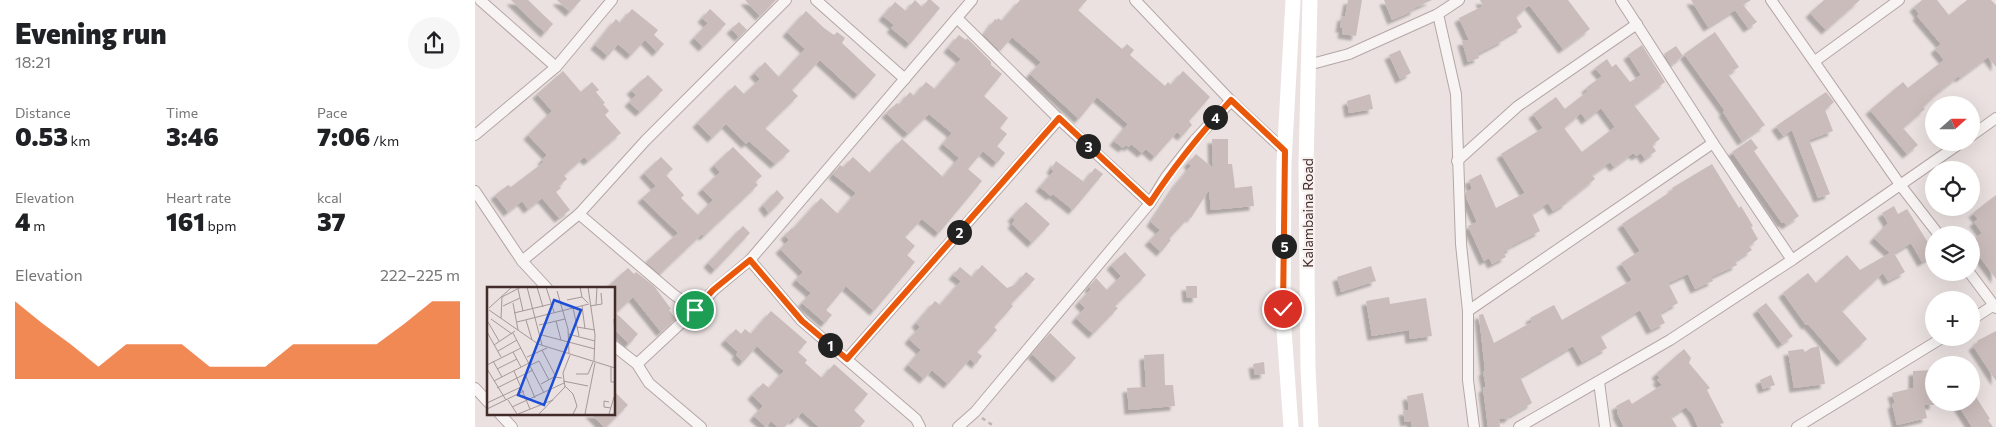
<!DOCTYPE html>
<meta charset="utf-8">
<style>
body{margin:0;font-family:Commissioner,sans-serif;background:#f6f6f6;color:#202124;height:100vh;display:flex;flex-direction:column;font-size:19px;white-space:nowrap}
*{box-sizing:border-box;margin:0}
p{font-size:16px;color:#757577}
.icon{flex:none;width:28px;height:28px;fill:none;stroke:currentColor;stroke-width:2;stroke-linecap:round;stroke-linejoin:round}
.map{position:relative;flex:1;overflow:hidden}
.side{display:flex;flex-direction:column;background:#fff;width:475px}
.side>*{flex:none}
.needle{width:32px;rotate:69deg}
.tools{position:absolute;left:1450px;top:96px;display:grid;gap:10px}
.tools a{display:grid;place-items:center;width:55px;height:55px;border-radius:50%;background:#fff;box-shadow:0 5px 20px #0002;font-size:25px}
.pin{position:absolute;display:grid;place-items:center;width:42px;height:42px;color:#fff;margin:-21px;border:2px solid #fff;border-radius:50%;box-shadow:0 1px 5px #0007}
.km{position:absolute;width:25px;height:25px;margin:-12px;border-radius:50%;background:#222;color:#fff;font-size:14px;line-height:25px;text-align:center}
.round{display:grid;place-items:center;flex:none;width:52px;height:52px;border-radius:26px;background:#f6f6f6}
.headline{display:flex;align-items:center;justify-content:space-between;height:85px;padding:0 15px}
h1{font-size:28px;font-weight:800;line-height:38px}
.metrics{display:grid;grid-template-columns:repeat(3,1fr);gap:8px;height:85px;padding:5px 15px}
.metrics div{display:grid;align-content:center}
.metrics b{font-size:25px;font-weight:800}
.metrics small{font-size:14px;font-weight:400}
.metrics p{font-size:14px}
.chart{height:140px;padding:10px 15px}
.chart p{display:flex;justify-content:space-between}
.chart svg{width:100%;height:90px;margin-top:5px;fill:#ea580c;opacity:.7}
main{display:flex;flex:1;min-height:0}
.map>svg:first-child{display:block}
</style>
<main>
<section class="side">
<div class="headline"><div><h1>Evening run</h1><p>18:21</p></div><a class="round"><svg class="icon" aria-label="share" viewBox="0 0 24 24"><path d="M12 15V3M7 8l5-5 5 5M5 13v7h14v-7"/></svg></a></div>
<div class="metrics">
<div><p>Distance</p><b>0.53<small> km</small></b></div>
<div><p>Time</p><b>3:46</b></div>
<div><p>Pace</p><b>7:06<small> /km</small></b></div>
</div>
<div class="metrics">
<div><p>Elevation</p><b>4<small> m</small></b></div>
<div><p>Heart rate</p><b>161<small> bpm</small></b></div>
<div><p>kcal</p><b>37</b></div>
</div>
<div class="chart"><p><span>Elevation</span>222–225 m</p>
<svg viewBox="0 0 160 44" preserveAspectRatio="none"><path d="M0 44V6L10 17L20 27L30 38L40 27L50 27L60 27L70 38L80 38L90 38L100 27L110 27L120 27L130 27L140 17L150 6L160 6V44z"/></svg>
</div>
</section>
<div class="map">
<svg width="1521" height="427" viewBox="0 0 1521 427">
<defs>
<filter id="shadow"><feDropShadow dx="-4.5" dy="4.5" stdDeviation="1" flood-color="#0004"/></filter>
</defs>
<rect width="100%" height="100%" fill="#eae1e0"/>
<g fill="#cabcba" fill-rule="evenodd" filter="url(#shadow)">
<path d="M36,0H53L78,24L70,33Z"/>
<path d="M82,0H106L95,12Z"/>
<path d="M270,0H301L285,16Z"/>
<path d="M440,0L447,7L453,0H456L465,8L435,44L416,28L419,25L408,16L420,2L431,11Z"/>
<path d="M545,0H612L603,10L647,49L652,44L659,50L655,55L690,86L693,82L696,85L708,71L735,97L714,121L717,125L707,136L702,132L680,157L671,149L667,153L656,144L654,147L651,145L648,148L639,141L653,124L622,97L604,119L555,74L566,62L537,37L525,51L509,35L520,19L522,20L523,18L527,21Z"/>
<path d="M873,0H887L881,36L867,34L868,28H865L867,16L870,17Z"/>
<path d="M909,0H957L939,8L940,10L917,20Z"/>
<path d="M1005,0H1093L1115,29L1088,49L1054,5L1041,17L1047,27L1028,38L1029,40L1002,54L1004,58L993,62L987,41L994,40L984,18L1008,6Z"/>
<path d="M1216,0H1276L1268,5L1282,22L1273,28L1260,10L1233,27Z"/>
<path d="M1349,0H1385L1351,30L1335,13Z"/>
<path d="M1447,0H1462L1474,15L1492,0H1516L1521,5V67L1513,57L1485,78L1484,76L1466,90L1448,107L1450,109L1428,128L1443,145L1432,154L1395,110L1428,82L1433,88L1469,60L1460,49L1466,44L1442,16L1444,14L1439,7Z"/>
<path d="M157,9L183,30L179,35L189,44L182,52L170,40L156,55L143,44L133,56L120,45L141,19L145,23Z"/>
<path d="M235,9L251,24L228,47L219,38L233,23L227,18Z"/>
<path d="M331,11L349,28L359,35L362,32L370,38L367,43L401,75L383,95L345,60L317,90L323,96L290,128L315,151L300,164L274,141L271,144L251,124L237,138L222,123L260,85L269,94L285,79L279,73L290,62L304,77L330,49L312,32Z"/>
<path d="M264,22L272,30L264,37L256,29Z"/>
<path d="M1240,32L1264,67L1253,74L1290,125L1267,141L1248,112L1250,111L1209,54Z"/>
<path d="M484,35L491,40L492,38L516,62V65L527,74L509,96L533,118L525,128L532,134L522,146L530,153L522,163L508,151L493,169L507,181L464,233L447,219L430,237L440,246L432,255L440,262L399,311L371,286L351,310L357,315L350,323L327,303L336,293L321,280L328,272L305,249L314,240L310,235L317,228L318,229L346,198L363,214L381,193L358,174L365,165L368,167L378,157L395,173L427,139L468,177L484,158L468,144L477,133L454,114L433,134L411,113L422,103L424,105L435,92L439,96L451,82L460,89L486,59L473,48Z"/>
<path d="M1167,45L1190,82L1159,105L1185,139L1177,145L1181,151L1170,159L1166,153L1161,156L1158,153L1139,167L1135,162L1117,175L1120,179L1091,202L1092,203L1078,211L1073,203L1057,213L1065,231L1036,246L1037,248L1028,252L1031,257L1017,264L1014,258L1009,261L993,226L1002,222L991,197V192L997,189L994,180L1006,174L1021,208L1050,193L1026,154L1068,128L1058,114L1081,97L1090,109L1113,91L1111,88L1127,76L1120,68L1132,59L1137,67L1141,64L1155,82L1166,75L1153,55ZM1126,108L1140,127L1107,152L1089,128L1106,113L1111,120Z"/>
<path d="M1201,46L1208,56L1196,65L1189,54Z"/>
<path d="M925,50L936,73L925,79L914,55Z"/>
<path d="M88,71L106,92L117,82L124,90L121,92L130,103L128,104L134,111L130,115L146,133L113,161L109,157L89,175L92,179L84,186L86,188L81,192L95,210L84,218L67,198L53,209L47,201L33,212L20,195L33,185L36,187L69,162L67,160L72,155L53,135L77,111L62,94Z"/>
<path d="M173,75L188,90L165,112L154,102L161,95L156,90Z"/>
<path d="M1351,92L1359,102L1350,110L1358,131L1334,140L1355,194L1343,198L1317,130L1308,136L1301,126Z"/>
<path d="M895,94L898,109L874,113L872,101Z"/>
<path d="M737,139H753V164H757L760,188L777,186L779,206L736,210L734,190L716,218L714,217L694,239L696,240L686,252L674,241L685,230L676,222L702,183L716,166L713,163L721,154L738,168Z"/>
<path d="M1276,139L1283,148L1279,151L1324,216L1311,225L1309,222L1307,223L1257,152Z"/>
<path d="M258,147L287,176L280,182L283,185L229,236L227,234L185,274L171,262L203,233L167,198L181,186L169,173L186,157L198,169L191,175L209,195L206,198L223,215L238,200L227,189L245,172L239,165Z"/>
<path d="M581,161L609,182L620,168L628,174L598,210L578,194L576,196L565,187L579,171L576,169Z"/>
<path d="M1237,164L1264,208L1266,206L1278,226L1276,227L1283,239L1274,246L1277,250L1260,261L1262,265L1236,277L1238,281L1220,289L1213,274L1193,283L1203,303L1185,313L1190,323L1176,330L1165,310L1125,335L1132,348L1107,362L1098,346L1045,377L1057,403L1035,416V418L1024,419L1025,427H1013L1008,388L1011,387L1008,371H1010L1004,315L1008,314L1019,343L1057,322L1055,318L1079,305L1087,320L1157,280L1146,263L1165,251L1147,224L1198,190L1197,188Z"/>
<path d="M302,190L309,198L294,213L288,205Z"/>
<path d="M1521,195V279L1496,245V242L1507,233L1499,222L1503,219L1498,213Z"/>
<path d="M551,202L575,224L557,243L537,224L540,220L537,217Z"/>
<path d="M1419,206L1423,214L1432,209L1452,241L1459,255L1447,262L1436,243L1419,253L1430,272L1413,281L1408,273L1367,311L1392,339L1366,362L1333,324L1331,325L1308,293L1333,273L1341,283L1372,255L1385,270L1415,253L1399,238L1413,223L1407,213Z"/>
<path d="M268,226L275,233L240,270L233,263Z"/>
<path d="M650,252L671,275L640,306L643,308L618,334L601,318L610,308L604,302L616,289L614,287L621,278L632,290L646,276L636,265Z"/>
<path d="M507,265L532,288L540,285L551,272L560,279L536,304L538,306L519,327L522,330L502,352L507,356L501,364L495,359L473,384L457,370L449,379L433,365L446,350L434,339L445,327L441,323L460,301L465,305L486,281L478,275L485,267L497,277Z"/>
<path d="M896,266L901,281L866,292L862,277Z"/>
<path d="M153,268L159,274L161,272L179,286L196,309L194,310L201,319L186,332L158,297L141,313L163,334L154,344L139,329V288H131Z"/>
<path d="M711,286H722V298H712Z"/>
<path d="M914,297L915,304L951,298L957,336L935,339L934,330L897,336L891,301Z"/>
<path d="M1291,303L1318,336L1307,344L1282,310Z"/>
<path d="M296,311L332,342L323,352L332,360L330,363L347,378L359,364L393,394L379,410L390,421L385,427H344L327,412L320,420L318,418L309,427H303L296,421L291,427L279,416L288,406L277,395L288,383L294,388L309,371L282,346L268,362L261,355L263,352L250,340L261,329L266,334L270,329L276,334Z"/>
<path d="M1521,331V381L1498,346L1503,342L1502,341Z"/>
<path d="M575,333L601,358L582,378L557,354Z"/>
<path d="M1344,346L1350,384L1319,388L1313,351L1328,349L1330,352L1336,348Z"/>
<path d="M1209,349L1216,358L1214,363L1235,388L1232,390L1249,423L1245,424L1247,427H1223L1217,414L1211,407L1196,417L1202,427H1149L1142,413L1143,412L1141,406L1154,399L1157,404L1187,385L1182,380L1185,378L1181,374Z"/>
<path d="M689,354L690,385H698L700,406L654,410L652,388L671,387L669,355Z"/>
<path d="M789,362L790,374L780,375L778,364Z"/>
<path d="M1459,370V405H1449L1452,418L1422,425L1417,404L1420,403L1417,393L1438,388V371Z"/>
<path d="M1296,375L1300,385L1288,389L1285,380Z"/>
<path d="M1496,389L1515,419L1513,420L1518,427H1497L1481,402H1496Z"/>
<path d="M139,391L153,405L131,427H129L115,413H139Z"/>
<path d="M948,393L954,427H937L936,421L930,422L928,411L934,410L932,396Z"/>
</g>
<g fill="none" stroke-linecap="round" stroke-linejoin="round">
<g stroke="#b4a7a5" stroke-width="12">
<g id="street">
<path d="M5,0L81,67"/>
<path d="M341,0L430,79"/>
<path d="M660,0L756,101L810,151"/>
<path d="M1146,0L1238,143L1317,260"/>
<path d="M1296,0L1426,186L1464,235"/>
<path d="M963,14L981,94L986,244L993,311V380L999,427"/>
<path d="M1340,61L1424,0"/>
<path d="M833,65L874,54L963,14L984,0"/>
<path d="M584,119L675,203"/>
<path d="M0,135L81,67L137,0"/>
<path d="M1496,136L1521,118"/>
<path d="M982,161L1043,106L1162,24"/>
<path d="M0,191L47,261L72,288"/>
<path d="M104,214L198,294L220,310"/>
<path d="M275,260L327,321L441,419L445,427"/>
<path d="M47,261L104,214L170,141L311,0"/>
<path d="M1494,272L1521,308"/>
<path d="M993,311L1238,143"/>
<path d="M1496,320L1519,305"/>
<path d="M139,346L162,364L174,383L226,427"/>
<path d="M372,359L584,119L482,18"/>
<path d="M162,364L220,310L239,290L275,260L497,0"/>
<path d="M1124,382L1130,427"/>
<path d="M0,388L14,403"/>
<path d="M24,413L37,427"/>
<path d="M483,427L500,412L675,203L691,177L719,141L756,101"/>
<path d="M1044,427L1195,340L1317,260L1487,142"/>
<path d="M1322,427L1467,338"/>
</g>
</g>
<path stroke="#beb4b2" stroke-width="2.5" stroke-dasharray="4 4" stroke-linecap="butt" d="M507,418L520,427"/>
<use href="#street" stroke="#f8f4f3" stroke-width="10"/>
<g stroke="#fff" stroke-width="15">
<path d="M835,0L831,164L833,368L836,427"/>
<path d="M816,427L808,316L809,162L818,0"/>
</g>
</g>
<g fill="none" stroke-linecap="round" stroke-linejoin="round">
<g stroke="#fff" stroke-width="10">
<path id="route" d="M220,310L238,290L275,260L327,321L372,359L584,118L675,203C699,166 726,133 756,100L810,151L808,309"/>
</g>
<use href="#route" stroke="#ea580c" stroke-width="6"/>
</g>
<g text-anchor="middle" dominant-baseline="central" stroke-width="4.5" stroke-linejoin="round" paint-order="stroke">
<g font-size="14" fill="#422b28" stroke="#f7f1f0">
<text transform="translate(832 213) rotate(-90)">Kalambaina Road</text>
</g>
</g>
<g transform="translate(12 287)">
<rect width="128" height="128" fill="#eae1e0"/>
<path fill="none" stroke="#a79896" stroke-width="1" d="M40,0L55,58M50,0L56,20M59,0L67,25M93,0L95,10L101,16M101,0L108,48L107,74M31,2L36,24M70,4L81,42L82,66M128,12V32M80,13L95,10M26,16L31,43M109,18L115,17L114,6M16,19L33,11M95,19L98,42M103,19L109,18L110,0M2,21L25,0M86,21L92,49M2,23L51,57L128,81M27,26L64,17M14,31L15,10L34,0M4,32L25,47M127,32L128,50M39,33L45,53M69,34L74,53M1,35L12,54M30,35L102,17M52,38L78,32M90,40L108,43M0,45L14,70M26,46L57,106M81,47L108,54M55,48L108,62M7,58L28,44M55,63L69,90M11,64L30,53M26,65L34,80M40,70L60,61M6,74L15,90M0,78L34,61M44,78L52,74L62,93M124,80V95H128M0,82L19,113M10,82L30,72M27,84L43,122M38,87L48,111M89,87H101L106,75M7,94L42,76M76,94L101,99M54,97L67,90L75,91M78,99L86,107L90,119L86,127M10,101L46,83M21,113L30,127M122,115L117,114V120L124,121M0,116L34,100M25,120L77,96M0,122L37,104M31,127L66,113M52,127L78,100L76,86L83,68M98,127L108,76M122,127L127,110"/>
<path fill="#1d4ed8" fill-opacity="0.15" stroke="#1d4ed8" stroke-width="2.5" d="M67,13L94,23L57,118L31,108Z"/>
<rect width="128" height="128" fill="none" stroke="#422b28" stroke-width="2.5"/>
</g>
</svg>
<div class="tools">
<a><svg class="needle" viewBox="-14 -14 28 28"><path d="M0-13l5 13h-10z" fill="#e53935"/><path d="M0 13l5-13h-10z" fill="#757577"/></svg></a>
<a><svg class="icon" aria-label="locate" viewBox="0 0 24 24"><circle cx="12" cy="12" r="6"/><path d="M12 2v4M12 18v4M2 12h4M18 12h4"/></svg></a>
<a><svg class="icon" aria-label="layers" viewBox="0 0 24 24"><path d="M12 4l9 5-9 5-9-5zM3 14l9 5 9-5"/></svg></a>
<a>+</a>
<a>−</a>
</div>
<div class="pin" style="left:220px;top:310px;background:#1e9e55"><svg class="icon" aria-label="arrive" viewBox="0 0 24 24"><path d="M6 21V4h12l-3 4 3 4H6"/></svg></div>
<div class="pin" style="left:808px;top:309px;background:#d93025"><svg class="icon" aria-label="check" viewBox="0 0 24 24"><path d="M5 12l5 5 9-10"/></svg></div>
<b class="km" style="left:355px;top:345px">1</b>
<b class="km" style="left:484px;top:232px">2</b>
<b class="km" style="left:613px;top:146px">3</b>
<b class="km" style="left:740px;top:117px">4</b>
<b class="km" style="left:809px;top:246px">5</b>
</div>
</main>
